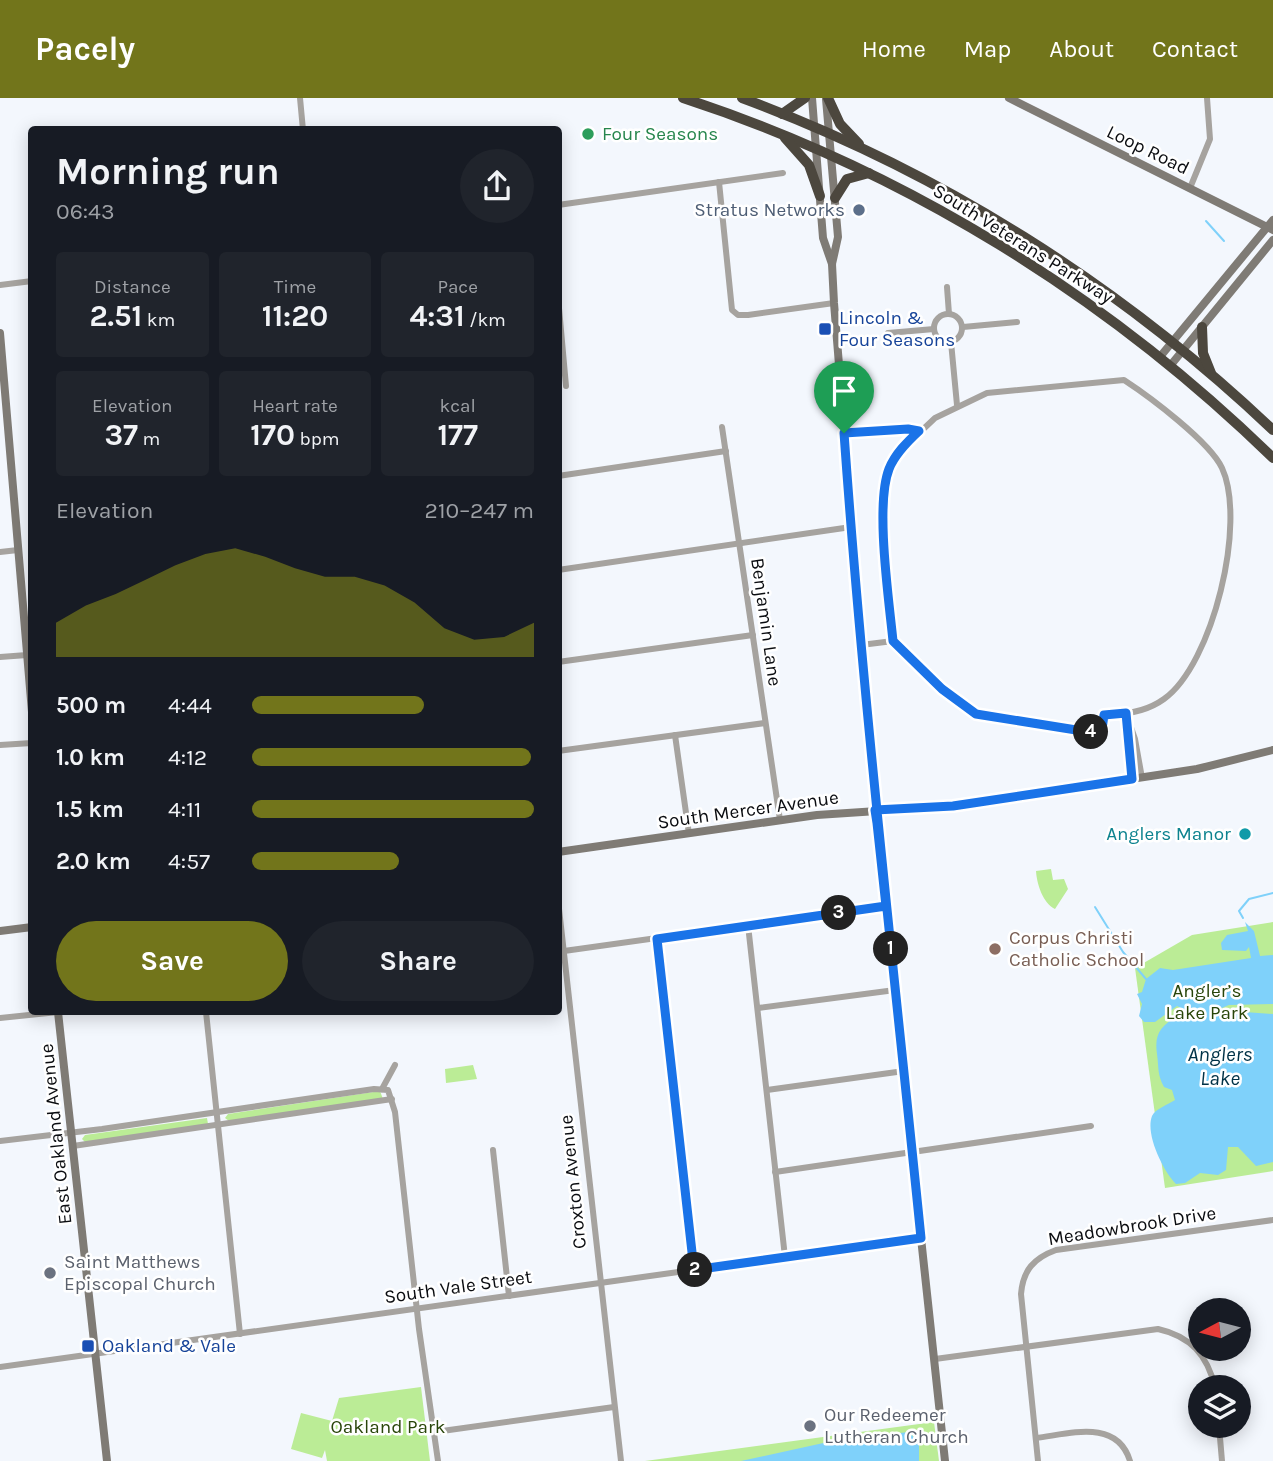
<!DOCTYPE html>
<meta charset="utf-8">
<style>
body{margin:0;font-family:Karla,sans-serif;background:#20242c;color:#f1f3f6;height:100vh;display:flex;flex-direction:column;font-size:26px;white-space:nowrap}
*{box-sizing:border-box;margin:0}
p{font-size:23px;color:#9ea1a6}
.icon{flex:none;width:38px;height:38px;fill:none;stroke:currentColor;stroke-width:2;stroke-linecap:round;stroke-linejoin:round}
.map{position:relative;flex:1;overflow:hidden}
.sheet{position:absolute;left:28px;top:28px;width:534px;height:889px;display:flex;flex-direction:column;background:#171b24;border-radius:7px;box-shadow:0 4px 18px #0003}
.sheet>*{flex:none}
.needle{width:46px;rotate:263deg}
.controls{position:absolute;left:1188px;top:1200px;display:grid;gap:14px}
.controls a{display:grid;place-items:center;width:63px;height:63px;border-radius:50%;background:#171b24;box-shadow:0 4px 18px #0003;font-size:35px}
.pin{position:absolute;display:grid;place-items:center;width:60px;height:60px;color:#fff;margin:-72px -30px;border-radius:50% 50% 50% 0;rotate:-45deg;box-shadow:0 0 7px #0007}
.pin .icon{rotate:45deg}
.km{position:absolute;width:35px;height:35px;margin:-18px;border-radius:50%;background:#222;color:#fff;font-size:19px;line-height:35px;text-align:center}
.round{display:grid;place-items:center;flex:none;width:74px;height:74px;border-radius:37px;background:#20242c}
.head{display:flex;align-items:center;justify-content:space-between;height:119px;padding:0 28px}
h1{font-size:38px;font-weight:700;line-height:52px}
.figures{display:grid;grid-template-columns:repeat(3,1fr);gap:10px;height:119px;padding:7px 28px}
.figures div{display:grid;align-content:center;border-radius:7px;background:#20242c;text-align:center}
.figures b{font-size:30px;font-weight:700}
.figures small{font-size:19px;font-weight:400}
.figures p{font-size:19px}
.chart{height:196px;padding:14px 28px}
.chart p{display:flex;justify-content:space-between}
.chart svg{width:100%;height:126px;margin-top:7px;fill:#72751b;opacity:.7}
.cta{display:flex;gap:14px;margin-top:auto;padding:14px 28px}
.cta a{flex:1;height:80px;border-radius:42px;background:#72751b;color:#fff;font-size:28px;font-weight:700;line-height:80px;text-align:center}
.cta a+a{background:#20242c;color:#f1f3f6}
ul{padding:0 28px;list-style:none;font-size:23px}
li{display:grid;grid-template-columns:112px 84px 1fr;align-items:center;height:52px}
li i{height:18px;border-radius:9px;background:#72751b}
header{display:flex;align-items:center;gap:42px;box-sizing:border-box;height:98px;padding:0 35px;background:#72751b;color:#fff}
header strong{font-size:33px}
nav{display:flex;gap:38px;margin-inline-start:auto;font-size:24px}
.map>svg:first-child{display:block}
</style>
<header>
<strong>Pacely</strong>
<nav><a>Home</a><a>Map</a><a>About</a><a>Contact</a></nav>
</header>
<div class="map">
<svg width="1273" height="1363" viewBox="0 0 1273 1363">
<rect width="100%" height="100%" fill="#f3f7fd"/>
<g fill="#bbec96">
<path d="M1051,771L1053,782L1064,781L1068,791L1055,811C1043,805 1037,787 1036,773Z"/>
<path d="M1273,824V1073L1165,1090L1135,870L1192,837Z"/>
<path d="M473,967L477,981L446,985L445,971Z"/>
<path d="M380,993L383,1001L229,1023L225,1020L228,1016Z"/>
<path d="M207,1020L208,1026L85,1044L82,1041L85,1037Z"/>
<path d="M421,1289L430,1363H327L325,1352L322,1360L291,1351L301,1315L332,1323L339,1300Z"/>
<path d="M934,1324L939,1363H645Z"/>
</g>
<g fill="#7fd1fa">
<path d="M1245,824L1254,833L1260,858L1273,857V906L1229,907L1217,912L1273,916V1064L1256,1068L1238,1049H1228L1226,1072L1218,1077L1200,1075L1185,1085L1176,1086C1163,1073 1145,1036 1152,1018C1155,1011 1169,1006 1175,1002L1172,992L1164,989C1157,976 1159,970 1157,956C1154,935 1161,928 1179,917L1181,910L1177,908L1155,924H1144L1139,918L1142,906L1137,896L1142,894L1146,881L1160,870L1173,872L1251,860L1249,849L1246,853L1222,852L1221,845L1227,837L1248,833Z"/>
<path d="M909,1334L919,1345V1363H741L837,1342Z"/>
</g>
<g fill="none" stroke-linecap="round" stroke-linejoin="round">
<g stroke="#7fd1fa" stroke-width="2">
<path d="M1206,123L1224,143"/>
<path d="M1095,809L1123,854L1146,881"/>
<path d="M1243,820L1239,813L1249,801L1273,795"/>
</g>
<g stroke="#a6a39f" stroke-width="6">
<path d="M300,0L303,32"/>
<path d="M719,84L732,212L738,217H748L834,205"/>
<path d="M1190,90L1210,41L1207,0"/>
<path d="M558,107L783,75"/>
<path d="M0,187L32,183"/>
<path d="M947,189L949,216"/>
<path d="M558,199L566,288"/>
<circle cx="948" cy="230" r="14"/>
<path d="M963,229L1017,224"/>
<path d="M888,235L934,231"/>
<path d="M951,244L957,307"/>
<path d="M1124,282C1150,299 1210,344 1222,370C1247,424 1213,566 1164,601C1146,614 1125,617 1104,616L1099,634L976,616L942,591L893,543L882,399L889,371L897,356L935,320L987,295Z"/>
<path d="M722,329L780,722"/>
<path d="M844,335L908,331L919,333"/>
<path d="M558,378L726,353"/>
<path d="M0,454L18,452"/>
<path d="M558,472L851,429"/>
<path d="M861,547L893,543"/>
<path d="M0,559L27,557"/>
<path d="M558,564L753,537"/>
<path d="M1126,615L1135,641L1142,680"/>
<path d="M1126,621L1132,681"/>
<path d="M675,637L689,736"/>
<path d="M0,647L32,645"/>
<path d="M558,653L765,625"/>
<path d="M558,802L621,1363"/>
<path d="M748,827L785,1159"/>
<path d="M657,841L694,1172"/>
<path d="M564,853L886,808"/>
<path d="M758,910L895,892"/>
<path d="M206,914L240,1236"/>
<path d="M0,920L58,914"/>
<path d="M382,991L395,967"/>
<path d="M767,992L904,973"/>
<path d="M0,1043L102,1031L374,991L388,992L395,1014L419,1231L438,1363"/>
<path d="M73,1048L392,1001"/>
<path d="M493,1052L509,1198"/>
<path d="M775,1074L1091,1028"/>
<path d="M935,1261L1158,1231C1190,1238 1208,1257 1215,1290"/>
<path d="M0,1269L921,1140"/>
<path d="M1219,1328L1222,1363"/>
<path d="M435,1334L614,1309"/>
<path d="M1036,1340C1069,1336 1117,1320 1130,1363"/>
<path d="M1038,1363L1021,1196C1023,1172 1034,1160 1056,1152L1273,1122"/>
</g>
<g stroke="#7f7b75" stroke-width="8">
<path d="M812,0L823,140L832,166"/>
<path d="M1009,0L1273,132"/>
<path d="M826,1L838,139L832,166L834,205L875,712L945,1363"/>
<path d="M0,235L32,614"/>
<path d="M1159,260L1273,122"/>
<path d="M1170,268L1273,142"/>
<path d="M558,754L817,717L953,708L1197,671L1273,652"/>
<path d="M0,833L32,829"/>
<path d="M58,914L107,1363"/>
</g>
<g stroke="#4c473e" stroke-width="10">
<path d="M683,0C904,72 1107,198 1273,360"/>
<path d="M742,0C940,73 1120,187 1273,332"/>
<path d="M828,0L840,26L859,46"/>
<path d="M782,16L805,0"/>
<path d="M785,40L809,67L820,98"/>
<path d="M835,100L847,81L869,75"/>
<path d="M1202,229L1203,255L1211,275"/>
</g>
</g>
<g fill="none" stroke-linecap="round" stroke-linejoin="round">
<g stroke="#fff" stroke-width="14">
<path id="route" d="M844,335C863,604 894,872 921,1140L694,1172L657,841L886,808L877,725L875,712L953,708L1132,681L1126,615L1104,617L1102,631L1095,635L976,616L942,591L893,543C889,502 875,407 889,371C895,356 907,344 919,333L908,331L844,335"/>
</g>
<use href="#route" stroke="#1a73e8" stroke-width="9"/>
</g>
<circle fill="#2e9e5b" stroke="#fff" stroke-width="2.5" cx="588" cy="36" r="7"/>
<circle fill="#5c6f8a" stroke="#fff" stroke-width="2.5" cx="859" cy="112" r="7"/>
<g fill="#1a4fb4" stroke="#fff" stroke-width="2.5">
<rect x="818" y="224" width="14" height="14" rx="3.5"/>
<rect x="81" y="1241" width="14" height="14" rx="3.5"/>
</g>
<circle fill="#0f9aa8" stroke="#fff" stroke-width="2.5" cx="1245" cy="736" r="7"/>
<circle fill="#8d6e63" stroke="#fff" stroke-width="2.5" cx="995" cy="851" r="7"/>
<g fill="#6b7280" stroke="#fff" stroke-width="2.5">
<circle cx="50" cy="1175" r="7"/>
<circle cx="810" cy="1328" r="7"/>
</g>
<g text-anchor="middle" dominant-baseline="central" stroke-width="5" stroke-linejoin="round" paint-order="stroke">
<g font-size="19" fill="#27864d" stroke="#fff" text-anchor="start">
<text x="602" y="36">Four Seasons</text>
</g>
<g font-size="19" fill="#0a0c10" stroke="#fff">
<text transform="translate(1148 52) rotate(26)">Loop Road</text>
<text transform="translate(1023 146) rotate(32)">South Veterans Parkway</text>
<text transform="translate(766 524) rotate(82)">Benjamin Lane</text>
<text transform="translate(748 712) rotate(-8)">South Mercer Avenue</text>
<text transform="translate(56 1036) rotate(-96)">East Oakland Avenue</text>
<text transform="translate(573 1084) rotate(-96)">Croxton Avenue</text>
<text transform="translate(1132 1128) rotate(-9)">Meadowbrook Drive</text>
<text transform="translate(458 1189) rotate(-8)">South Vale Street</text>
</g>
<g font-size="19" fill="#4e5e75" stroke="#fff" text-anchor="end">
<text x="845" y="112">Stratus Networks</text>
</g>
<g font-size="19" fill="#164399" stroke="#fff" text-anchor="start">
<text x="839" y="220">Lincoln &amp;<tspan x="839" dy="22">Four Seasons</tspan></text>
<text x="102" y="1248">Oakland &amp; Vale</text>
</g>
<g font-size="19" fill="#0d838f" stroke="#fff" text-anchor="end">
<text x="1231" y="736">Anglers Manor</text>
</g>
<g font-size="19" fill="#785e54" stroke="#fff" text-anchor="start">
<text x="1009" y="840">Corpus Christi<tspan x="1009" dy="22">Catholic School</tspan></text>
</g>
<g font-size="19" fill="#284509" stroke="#fff">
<text x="1207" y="893">Angler’s<tspan x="1207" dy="22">Lake Park</tspan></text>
<text x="388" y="1329">Oakland Park</text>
</g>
<g font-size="19" fill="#5b616d" stroke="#fff" text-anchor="start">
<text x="64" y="1164">Saint Matthews<tspan x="64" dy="22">Episcopal Church</tspan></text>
<text x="824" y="1317">Our Redeemer<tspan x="824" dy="22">Lutheran Church</tspan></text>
</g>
<g font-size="21" font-style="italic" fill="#003247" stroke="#fff">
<text x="1220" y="956">Anglers<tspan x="1220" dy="24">Lake</tspan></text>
</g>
</g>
</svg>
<div class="controls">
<a><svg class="needle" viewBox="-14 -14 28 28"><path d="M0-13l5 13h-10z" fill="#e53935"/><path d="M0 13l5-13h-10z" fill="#9ea1a6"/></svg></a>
<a><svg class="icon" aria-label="layers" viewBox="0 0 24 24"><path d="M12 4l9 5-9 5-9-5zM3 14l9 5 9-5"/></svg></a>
</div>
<div class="pin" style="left:844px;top:335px;background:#1e9e55"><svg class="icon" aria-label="arrive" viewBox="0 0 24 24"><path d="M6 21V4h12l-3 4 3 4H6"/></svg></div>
<b class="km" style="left:891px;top:851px">1</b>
<b class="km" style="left:695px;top:1172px">2</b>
<b class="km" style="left:839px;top:815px">3</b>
<b class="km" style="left:1091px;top:634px">4</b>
<section class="sheet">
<div class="head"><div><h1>Morning run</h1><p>06:43</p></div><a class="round"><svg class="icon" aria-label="share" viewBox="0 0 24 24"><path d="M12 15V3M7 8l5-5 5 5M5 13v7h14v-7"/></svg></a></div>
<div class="figures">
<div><p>Distance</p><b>2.51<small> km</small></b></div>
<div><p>Time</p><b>11:20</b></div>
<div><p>Pace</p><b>4:31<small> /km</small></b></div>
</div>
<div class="figures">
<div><p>Elevation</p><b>37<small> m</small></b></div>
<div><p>Heart rate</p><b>170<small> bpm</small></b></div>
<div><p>kcal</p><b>177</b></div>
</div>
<div class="chart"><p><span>Elevation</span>210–247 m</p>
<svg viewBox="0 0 160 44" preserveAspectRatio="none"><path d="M0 44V32L10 26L20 22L30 17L40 12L50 8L60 6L70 9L80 13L90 16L100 16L110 19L120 25L130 34L140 38L150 37L160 32V44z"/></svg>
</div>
<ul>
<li><b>500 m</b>4:44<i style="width:61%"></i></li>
<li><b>1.0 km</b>4:12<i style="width:99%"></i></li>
<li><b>1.5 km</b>4:11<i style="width:100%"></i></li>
<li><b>2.0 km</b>4:57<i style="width:52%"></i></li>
</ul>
<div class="cta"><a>Save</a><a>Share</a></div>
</section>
</div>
